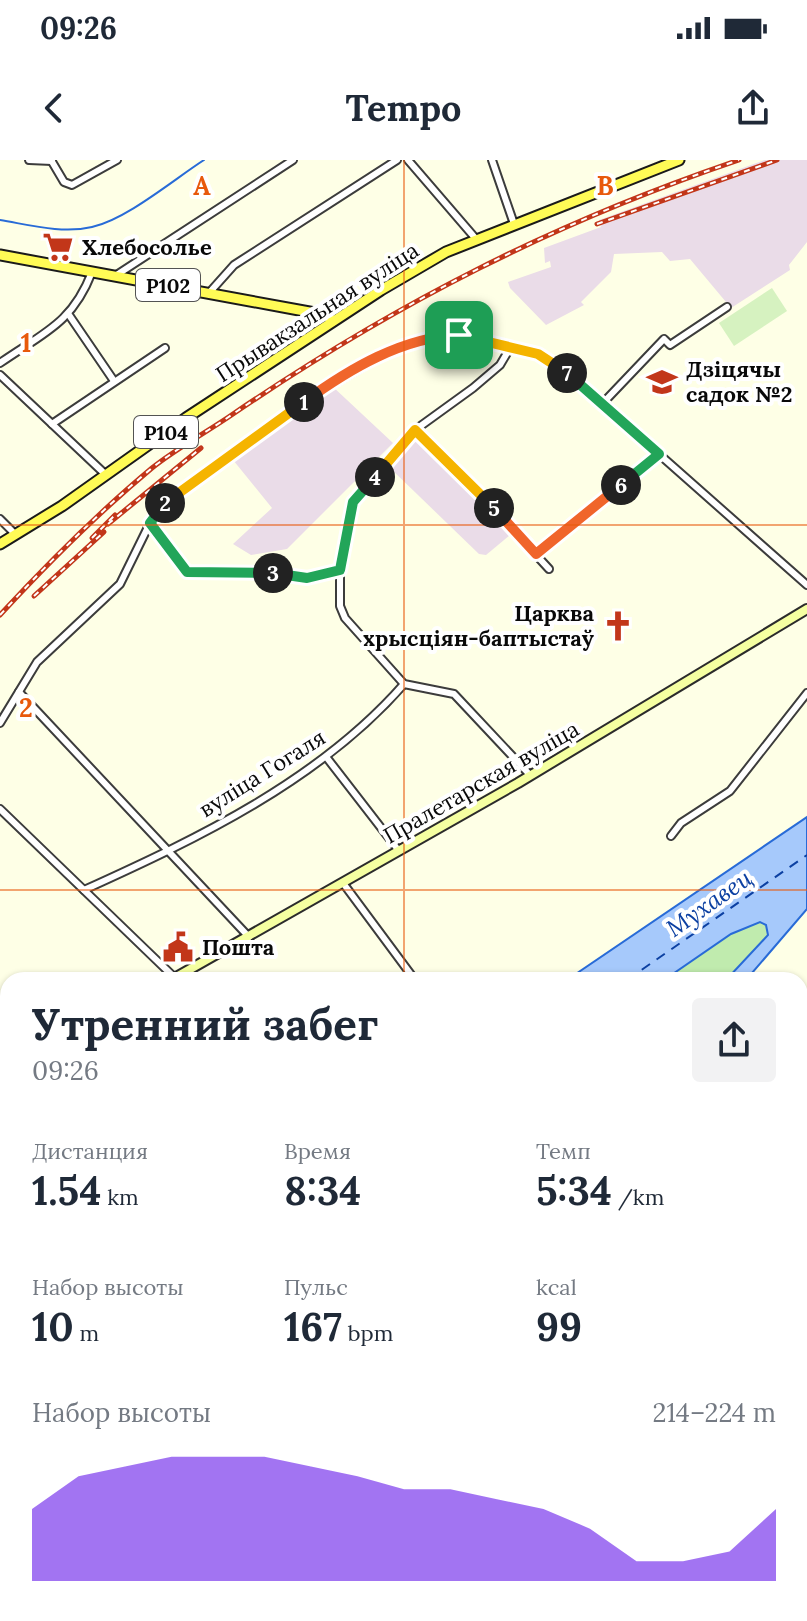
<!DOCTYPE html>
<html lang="ru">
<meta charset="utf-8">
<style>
body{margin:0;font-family:Lora,serif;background:#f2f2f3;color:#1f2937;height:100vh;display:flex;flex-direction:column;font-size:30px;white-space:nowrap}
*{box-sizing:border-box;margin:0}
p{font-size:26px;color:#747a83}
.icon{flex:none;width:44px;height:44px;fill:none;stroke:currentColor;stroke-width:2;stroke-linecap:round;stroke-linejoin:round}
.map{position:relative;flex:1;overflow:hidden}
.drawer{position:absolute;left:0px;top:812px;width:808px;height:650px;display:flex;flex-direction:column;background:#fff;border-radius:24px 24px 0 0;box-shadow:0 2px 6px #0004}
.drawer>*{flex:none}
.pin{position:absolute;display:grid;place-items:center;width:68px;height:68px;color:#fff;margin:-34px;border-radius:16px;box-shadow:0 4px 12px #0006}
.km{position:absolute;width:40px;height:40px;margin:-20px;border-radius:50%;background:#222;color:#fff;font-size:22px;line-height:40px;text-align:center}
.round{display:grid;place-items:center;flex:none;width:84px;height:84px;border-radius:8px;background:#f2f2f3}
.overview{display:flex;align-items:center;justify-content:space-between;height:136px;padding:0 32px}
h1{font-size:44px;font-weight:700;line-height:60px}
.stats{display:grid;grid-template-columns:repeat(3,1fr);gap:12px;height:136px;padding:8px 32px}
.stats div{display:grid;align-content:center}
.stats b{font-size:40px;font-weight:700}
.stats small{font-size:22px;font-weight:400}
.stats p{font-size:22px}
.chart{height:224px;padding:16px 32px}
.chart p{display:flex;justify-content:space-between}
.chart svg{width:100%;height:144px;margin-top:8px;fill:#7c3aed;opacity:.7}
.status{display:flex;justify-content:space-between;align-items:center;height:56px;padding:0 40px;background:#fff;direction:ltr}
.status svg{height:22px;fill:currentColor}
header{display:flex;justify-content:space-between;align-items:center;height:104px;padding:0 32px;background:#fff;font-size:36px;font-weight:700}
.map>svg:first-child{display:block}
</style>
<div class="status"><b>09:26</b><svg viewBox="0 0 49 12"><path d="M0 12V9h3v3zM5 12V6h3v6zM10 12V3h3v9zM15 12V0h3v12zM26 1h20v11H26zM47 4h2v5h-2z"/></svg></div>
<header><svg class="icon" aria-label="back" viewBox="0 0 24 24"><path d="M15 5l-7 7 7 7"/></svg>Tempo<svg class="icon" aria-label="share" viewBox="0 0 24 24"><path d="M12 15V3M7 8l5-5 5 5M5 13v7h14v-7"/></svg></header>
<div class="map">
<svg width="807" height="1461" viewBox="0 0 807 1461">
<rect width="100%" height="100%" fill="#feffe6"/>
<g fill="#eadce8">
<path d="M765,0H807V82L789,105L790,110L731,148L690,99L670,101L662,92L614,94L611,112L581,142L584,145L546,165L510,128L508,122L551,107L550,101L545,103L544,88L601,67L599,60Z"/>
<path d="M331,225L393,283L287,389L251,395L233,384L272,348L229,295Z"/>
<path d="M421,279L510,375L486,395L479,394L388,306L409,283Z"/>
<path d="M0,998L8,1009V1230L0,1236Z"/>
<path d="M414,1454H647L644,1461H411Z"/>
</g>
<path fill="#c0ebae" d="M760,762L766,765L768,775L726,820H664L731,774Z"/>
<path fill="#d6f2c0" d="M772,128L787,151L734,186L719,163Z"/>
<path fill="#a6c9fb" stroke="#286bd7" stroke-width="2" d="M807,657V749L746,820H726L768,775L766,765L760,762L731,774L664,820H567Z"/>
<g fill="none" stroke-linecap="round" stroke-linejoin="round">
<path stroke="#286bd7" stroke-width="2" d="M0,60C30,65 62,74 92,67C127,59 173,20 204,0"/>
<g stroke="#0c40a2" stroke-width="2" stroke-dasharray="10 8" stroke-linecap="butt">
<path d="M627,820L807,695"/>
<path d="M157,1461L158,1454"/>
</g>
<g stroke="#3c3c3c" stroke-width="10">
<g id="street">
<path d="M29,0L52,1"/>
<path d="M51,0L64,22L72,25L117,0"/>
<path d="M408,0L476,79"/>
<path d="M492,0L514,64"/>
<path d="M115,116L293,0"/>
<path d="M209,133L234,105L397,0"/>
<path d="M69,155L114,221"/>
<path d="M510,188L500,205L473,228L415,270L353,342L340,410V446L345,458L404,524L454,534L530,615"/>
<path d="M0,203C43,173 72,164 92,112"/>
<path d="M0,215L105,314"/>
<path d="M602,244L664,179L670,185L727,147"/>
<path d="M52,264L165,188"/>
<path d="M415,270L460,312L549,409"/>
<path d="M0,359L16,375"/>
<path d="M150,363L187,412L260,411L307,418L340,410"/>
<path d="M536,394L659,294"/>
<path d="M19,532L249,777"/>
<path d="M0,563L37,502L120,424L150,363L165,343C231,295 295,245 366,205C387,194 409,179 433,176C473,170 532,190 565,211L807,425"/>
<path d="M327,598L399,691"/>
<path d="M0,649L175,818"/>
<path d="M671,676L681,663L730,631L807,533"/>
<path d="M343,723L415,820"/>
<path d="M84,730C199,678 320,620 404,524"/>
<path d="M800,880L807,879"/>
<path d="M8,925L4,927L8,932"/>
<path d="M800,1010L807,1007"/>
<path d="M800,1080L807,1079"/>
<path d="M800,1130L807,1128"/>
<path d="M361,1454L369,1461"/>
<path d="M407,1461L411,1454"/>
</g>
</g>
<g stroke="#2b2b2b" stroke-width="12">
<g id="secondary">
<path d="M171,820L518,623L807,449"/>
<path d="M0,875L8,874"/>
<path d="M793,1461L807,1455"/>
</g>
</g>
<g stroke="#1a1a1a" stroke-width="13">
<g id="primary">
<path d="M0,95L326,155L333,161"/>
<path d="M0,384L62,346L186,258L381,130L446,92L679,0"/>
<path d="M800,1215L807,1206"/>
<path d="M783,1454L787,1461"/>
<path d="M650,1461L654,1454"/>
</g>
</g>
<use href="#street" stroke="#fff" stroke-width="6"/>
<use href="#secondary" stroke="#f5ffa1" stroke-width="8"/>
<use href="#primary" stroke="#fffb56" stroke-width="9"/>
<g stroke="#c23619" stroke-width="5">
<g id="rail">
<path d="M597,64L777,0"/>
<path d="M108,364L201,288"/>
<path d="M92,378L115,355"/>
<path d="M34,436L104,372"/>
<path d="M0,455C48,403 98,353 152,308C177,288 207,272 233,254C395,144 553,63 739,0"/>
</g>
</g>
<use href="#rail" stroke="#fff" stroke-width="2" stroke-dasharray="6" stroke-linecap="butt"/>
</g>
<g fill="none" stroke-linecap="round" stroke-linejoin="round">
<g stroke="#fff" stroke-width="16">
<path id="split-1" d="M304,242C349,209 403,177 459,175"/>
</g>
<g stroke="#fff" stroke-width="16">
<path id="split-2" d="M165,343L304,242"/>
</g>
<g stroke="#fff" stroke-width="16">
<path id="split-3" d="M165,343L150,363L187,412L273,413"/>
</g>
<g stroke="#fff" stroke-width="16">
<path id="split-4" d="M273,413L307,418L340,410L353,342L375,317"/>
</g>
<g stroke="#fff" stroke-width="16">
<path id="split-5" d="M375,317L415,270L494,348"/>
</g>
<g stroke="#fff" stroke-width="16">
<path id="split-6" d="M494,348L536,394L621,325"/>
</g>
<g stroke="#fff" stroke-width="16">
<path id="split-7" d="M567,213L659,294L621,325"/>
</g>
<g stroke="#fff" stroke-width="16">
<path id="split-8" d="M459,175L538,194L567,213"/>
</g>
<use href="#split-1" stroke="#f0652b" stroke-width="10"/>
<use href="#split-2" stroke="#f5b400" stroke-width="10"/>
<use href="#split-3" stroke="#22a559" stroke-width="10"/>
<use href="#split-4" stroke="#22a559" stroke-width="10"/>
<use href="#split-5" stroke="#f5b400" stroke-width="10"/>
<use href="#split-6" stroke="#f0652b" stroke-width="10"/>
<use href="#split-7" stroke="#22a559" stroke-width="10"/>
<use href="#split-8" stroke="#f5b400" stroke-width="10"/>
</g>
<path fill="none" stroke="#e8590c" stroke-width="2" stroke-opacity="0.55" d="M404,0V820M0,365H807M0,730H807M0,1096H8M800,1096H807M404,1454V1461"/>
<defs>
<g id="supermarket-bare" transform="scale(2.4)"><path d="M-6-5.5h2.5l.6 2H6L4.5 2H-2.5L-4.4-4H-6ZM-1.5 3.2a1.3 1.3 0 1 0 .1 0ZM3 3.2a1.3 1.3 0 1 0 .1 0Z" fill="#c23619" stroke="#fff" stroke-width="2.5" paint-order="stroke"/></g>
<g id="school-bare" transform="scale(2.4)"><path d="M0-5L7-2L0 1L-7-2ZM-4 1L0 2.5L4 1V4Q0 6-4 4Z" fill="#c23619" stroke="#fff" stroke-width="2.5" paint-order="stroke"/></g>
<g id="church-bare" transform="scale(2.4)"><path d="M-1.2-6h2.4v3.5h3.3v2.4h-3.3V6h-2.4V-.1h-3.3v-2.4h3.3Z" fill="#c23619" stroke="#fff" stroke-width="2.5" paint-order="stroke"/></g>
<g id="civic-bare" transform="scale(2.4)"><path d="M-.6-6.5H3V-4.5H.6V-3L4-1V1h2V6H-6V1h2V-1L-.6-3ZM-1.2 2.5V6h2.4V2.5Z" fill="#c23619" stroke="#fff" stroke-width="2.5" paint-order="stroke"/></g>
</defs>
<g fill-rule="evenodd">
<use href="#supermarket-bare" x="58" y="87"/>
<use href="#school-bare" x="662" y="222"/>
<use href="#church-bare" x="618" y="466"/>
<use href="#civic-bare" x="178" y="787"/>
</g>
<g text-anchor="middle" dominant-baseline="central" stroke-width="8" stroke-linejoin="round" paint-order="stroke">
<g fill="#fff" stroke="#535353" stroke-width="2">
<rect x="136" y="109" width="64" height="32" rx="6"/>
<rect x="134" y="256" width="64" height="32" rx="6"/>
</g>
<g font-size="20" font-weight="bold" fill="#090909">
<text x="168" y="125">Р102</text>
<text x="166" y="272">Р104</text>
</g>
<g font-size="22" font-weight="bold" fill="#090909" stroke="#fff" text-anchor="start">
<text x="82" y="87">Хлебосолье</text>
<text x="686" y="209">Дзіцячы<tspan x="686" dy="25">садок №2</tspan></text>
<text x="594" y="453" text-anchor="end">Царква<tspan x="594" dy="25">хрысціян-баптыстаў</tspan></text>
<text x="202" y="787">Пошта</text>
</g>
<g font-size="22" fill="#090909" stroke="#fff">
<text transform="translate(317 152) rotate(-33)">Прывакзальная вуліца</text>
<text transform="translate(262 613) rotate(-32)">вуліца Гогаля</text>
<text transform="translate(481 622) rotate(-30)">Пралетарская вуліца</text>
</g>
<g font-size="24" font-style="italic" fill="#0c40a2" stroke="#fff">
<text transform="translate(709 743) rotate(-35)">Мухавец</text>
</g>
</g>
<g font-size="26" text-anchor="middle" font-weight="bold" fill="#e8590c" stroke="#fff" stroke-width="8" stroke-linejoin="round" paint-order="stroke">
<text x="202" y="35">A</text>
<text x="605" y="35">B</text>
<text x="26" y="192">1</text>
<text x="26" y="557">2</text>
</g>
</svg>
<div class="pin" style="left:459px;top:175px;background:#1e9e55"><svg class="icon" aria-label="arrive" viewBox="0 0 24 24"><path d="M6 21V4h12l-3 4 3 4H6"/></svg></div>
<b class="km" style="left:304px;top:242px">1</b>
<b class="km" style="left:165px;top:343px">2</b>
<b class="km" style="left:273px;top:413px">3</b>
<b class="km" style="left:375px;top:317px">4</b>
<b class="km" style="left:494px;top:348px">5</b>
<b class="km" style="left:621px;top:325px">6</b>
<b class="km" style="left:567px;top:213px">7</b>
<section class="drawer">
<div class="overview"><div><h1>Утренний забег</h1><p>09:26</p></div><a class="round"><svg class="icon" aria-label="share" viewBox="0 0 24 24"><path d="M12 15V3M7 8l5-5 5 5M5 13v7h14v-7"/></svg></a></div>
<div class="stats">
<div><p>Дистанция</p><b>1.54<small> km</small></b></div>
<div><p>Время</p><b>8:34</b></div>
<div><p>Темп</p><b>5:34<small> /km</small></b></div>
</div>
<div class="stats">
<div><p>Набор высоты</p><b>10<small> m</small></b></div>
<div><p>Пульс</p><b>167<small> bpm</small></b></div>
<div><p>kcal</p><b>99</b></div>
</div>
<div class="chart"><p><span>Набор высоты</span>214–224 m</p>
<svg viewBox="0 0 160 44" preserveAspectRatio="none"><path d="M0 44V22L10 12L20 9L30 6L40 6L50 6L60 9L70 12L80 16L90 16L100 19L110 22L120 28L130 38L140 38L150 35L160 22V44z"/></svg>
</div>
</section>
</div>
